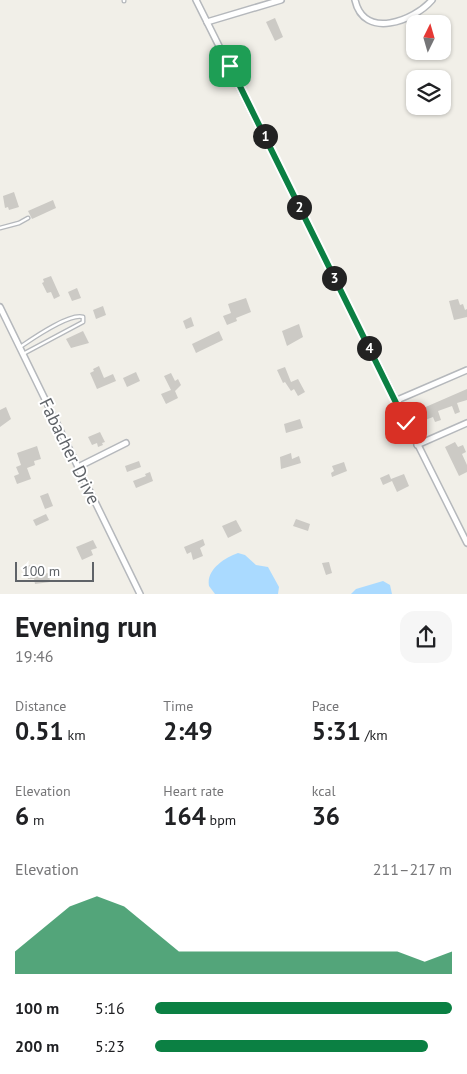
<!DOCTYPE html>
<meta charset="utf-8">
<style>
body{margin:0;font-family:"PT Sans",sans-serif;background:#f6f6f6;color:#202124;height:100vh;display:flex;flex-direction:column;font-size:19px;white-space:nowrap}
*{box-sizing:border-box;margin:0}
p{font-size:16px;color:#757577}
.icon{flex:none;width:28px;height:28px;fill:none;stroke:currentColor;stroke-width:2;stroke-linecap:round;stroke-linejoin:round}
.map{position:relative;height:594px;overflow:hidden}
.side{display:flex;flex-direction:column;background:#fff;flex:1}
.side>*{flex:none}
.needle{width:32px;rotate:5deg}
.tools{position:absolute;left:406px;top:15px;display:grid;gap:10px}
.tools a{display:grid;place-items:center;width:45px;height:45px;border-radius:10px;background:#fff;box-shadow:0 1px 4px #0004;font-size:25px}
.scale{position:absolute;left:15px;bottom:12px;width:79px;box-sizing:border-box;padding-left:5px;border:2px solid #5f6368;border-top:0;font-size:14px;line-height:18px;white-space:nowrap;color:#5f6368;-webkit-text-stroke:4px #fff;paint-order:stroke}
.pin{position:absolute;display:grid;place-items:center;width:42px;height:42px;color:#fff;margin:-21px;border-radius:10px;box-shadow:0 2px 8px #0006}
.km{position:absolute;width:25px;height:25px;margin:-12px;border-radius:50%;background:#222;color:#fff;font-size:14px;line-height:25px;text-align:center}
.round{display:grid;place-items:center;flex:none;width:52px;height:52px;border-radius:15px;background:#f6f6f6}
.headline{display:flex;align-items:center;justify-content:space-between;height:85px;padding:0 15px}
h1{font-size:28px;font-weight:700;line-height:38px}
.metrics{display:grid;grid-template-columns:repeat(3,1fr);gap:8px;height:85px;padding:5px 15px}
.metrics div{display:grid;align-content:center}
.metrics b{font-size:25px;font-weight:700}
.metrics small{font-size:14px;font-weight:400}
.metrics p{font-size:14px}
.chart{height:140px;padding:10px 15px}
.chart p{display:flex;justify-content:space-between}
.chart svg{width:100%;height:90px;margin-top:5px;fill:#0b8043;opacity:.7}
ul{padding:0 15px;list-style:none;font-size:16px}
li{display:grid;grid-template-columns:80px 60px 1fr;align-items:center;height:38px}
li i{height:12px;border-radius:6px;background:#0b8043}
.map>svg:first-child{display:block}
</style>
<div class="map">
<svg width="467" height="594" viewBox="0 0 467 594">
<rect width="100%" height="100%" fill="#f1efe8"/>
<g fill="#aadaff">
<path d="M238,553L245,555L256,565L268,567L279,587L278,594H215L209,586C206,570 224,558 238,553Z"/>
<path d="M383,581L390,585L392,594H351L356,589Z"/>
</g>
<g fill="#cccac5">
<path d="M275,18L283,37L275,41L266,22Z"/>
<path d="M14,192L19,207L9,210L8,207L5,208L3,196Z"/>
<path d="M53,200L56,208L32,219L28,211Z"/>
<path d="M51,276L60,296L54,299L51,292L47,293L42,283L44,282L43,279Z"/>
<path d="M77,288L81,298L72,301L68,292Z"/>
<path d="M246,298L251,312L236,318L237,321L227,325L223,316L231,313L228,304Z"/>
<path d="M458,299L460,305L463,304L465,310L467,309V317L454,320L449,301Z"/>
<path d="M103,306L106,315L96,319L93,310Z"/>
<path d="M191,317L194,326L186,329L183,321Z"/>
<path d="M299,324L303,337L287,346L282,331Z"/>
<path d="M83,331L89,343L71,348L66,339Z"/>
<path d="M219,331L223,340L196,353L192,344Z"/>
<path d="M99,366L104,378L113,374L116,381L97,389L90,373L94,371L93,369Z"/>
<path d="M285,367L291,382L298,379L305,392L298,396L294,389L291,391L285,382L283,383L277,370Z"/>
<path d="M136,372L140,381L127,387L123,378Z"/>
<path d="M171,373L175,381L178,379L181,385L175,391L178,398L166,404L161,394L171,390L164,376Z"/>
<path d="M467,389V400L457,403L460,412L455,414L452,406L438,411L441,420L435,422L433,417L425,420L421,409Z"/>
<path d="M6,407L11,419L0,427V410Z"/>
<path d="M300,419L303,428L286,433L284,424Z"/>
<path d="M100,432L105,442L102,443L103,445L98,447L97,443L92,445L88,437Z"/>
<path d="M455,442L458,447L463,445L466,452L462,454L467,465V472L459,476L445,447Z"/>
<path d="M37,446L41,459L34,461L35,465L27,468L31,479L17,484L14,476L19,474L16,467L21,465L17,453Z"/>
<path d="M291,453L292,459L299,456L301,463L281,469L280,457Z"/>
<path d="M139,461L141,467L127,472L125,466Z"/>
<path d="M344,462L347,471L332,477L331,473L334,471L332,466Z"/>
<path d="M150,472L153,481L136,488L133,481L146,476L145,474Z"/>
<path d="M389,474L391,479L404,474L409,486L397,492L392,481L383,485L380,478Z"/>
<path d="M48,493L53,506L45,509L40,496Z"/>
<path d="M46,514L49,520L36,526L33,520Z"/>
<path d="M296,519L310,524L308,531L293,526Z"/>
<path d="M236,520L242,531L228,538L222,526Z"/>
<path d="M203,539L205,545L200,548L203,556L193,560L191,552L187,554L184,547Z"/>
<path d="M93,540L97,548L91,550L93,555L82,560L76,547Z"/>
<path d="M329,562L332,573L326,575L322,563Z"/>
<path d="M33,565L34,572L42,571L43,574L49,573L50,582L35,584L34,579H28L23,566Z"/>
</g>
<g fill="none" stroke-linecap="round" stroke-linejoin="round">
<g stroke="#b5b8bc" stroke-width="5">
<g id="service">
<path d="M124,1V0"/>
<path d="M0,228L19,223L28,218"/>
<path d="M20,347C32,339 69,313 83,317V322L23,354"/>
</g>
</g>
<g stroke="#b5b8bc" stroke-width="8">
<g id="minor">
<path d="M196,0L467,543"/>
<path d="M355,0C364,40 414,21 432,0"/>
<path d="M207,22L281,0"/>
<path d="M0,307L140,594"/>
<path d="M395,401L467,370"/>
<path d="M417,445L467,423"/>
<path d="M78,467L126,443"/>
</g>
</g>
<use href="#service" stroke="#fff" stroke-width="2.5"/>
<use href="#minor" stroke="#fff" stroke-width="5"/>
</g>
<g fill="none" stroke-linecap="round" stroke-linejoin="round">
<g stroke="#fff" stroke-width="10">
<path id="route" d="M230,66L406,423"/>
</g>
<use href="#route" stroke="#0b8043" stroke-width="6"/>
</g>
<g text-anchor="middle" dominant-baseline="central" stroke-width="4" stroke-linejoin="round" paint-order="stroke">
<g font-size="18" fill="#5f6368" stroke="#fff">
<text transform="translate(70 451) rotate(64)">Fabacher Drive</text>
</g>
</g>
</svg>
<div class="tools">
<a><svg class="needle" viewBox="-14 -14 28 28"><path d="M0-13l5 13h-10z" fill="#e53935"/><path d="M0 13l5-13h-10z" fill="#757577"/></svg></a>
<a><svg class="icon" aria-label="layers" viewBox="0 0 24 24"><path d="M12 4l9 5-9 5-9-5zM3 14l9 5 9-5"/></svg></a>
</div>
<div class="scale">100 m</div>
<div class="pin" style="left:230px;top:66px;background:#1e9e55"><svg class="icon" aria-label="arrive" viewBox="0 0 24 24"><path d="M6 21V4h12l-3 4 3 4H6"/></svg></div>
<div class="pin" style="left:406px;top:423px;background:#d93025"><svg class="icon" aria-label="check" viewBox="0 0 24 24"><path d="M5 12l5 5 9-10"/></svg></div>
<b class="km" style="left:265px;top:136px">1</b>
<b class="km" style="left:299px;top:207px">2</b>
<b class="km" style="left:334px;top:278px">3</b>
<b class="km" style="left:369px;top:348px">4</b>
</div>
<section class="side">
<div class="headline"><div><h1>Evening run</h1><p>19:46</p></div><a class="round"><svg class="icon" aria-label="share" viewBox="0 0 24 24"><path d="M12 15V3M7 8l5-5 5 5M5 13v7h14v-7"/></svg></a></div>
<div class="metrics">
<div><p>Distance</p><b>0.51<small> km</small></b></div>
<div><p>Time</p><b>2:49</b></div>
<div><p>Pace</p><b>5:31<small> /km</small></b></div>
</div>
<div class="metrics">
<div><p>Elevation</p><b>6<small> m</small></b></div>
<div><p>Heart rate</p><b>164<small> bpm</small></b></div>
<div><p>kcal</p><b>36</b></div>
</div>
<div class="chart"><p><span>Elevation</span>211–217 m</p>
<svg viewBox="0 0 160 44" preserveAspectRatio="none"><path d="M0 44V33L10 22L20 11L30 6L40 11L50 22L60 33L70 33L80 33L90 33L100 33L110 33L120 33L130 33L140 33L150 38L160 33V44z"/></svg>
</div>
<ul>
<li><b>100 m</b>5:16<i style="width:100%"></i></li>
<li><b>200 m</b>5:23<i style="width:92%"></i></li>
</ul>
</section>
